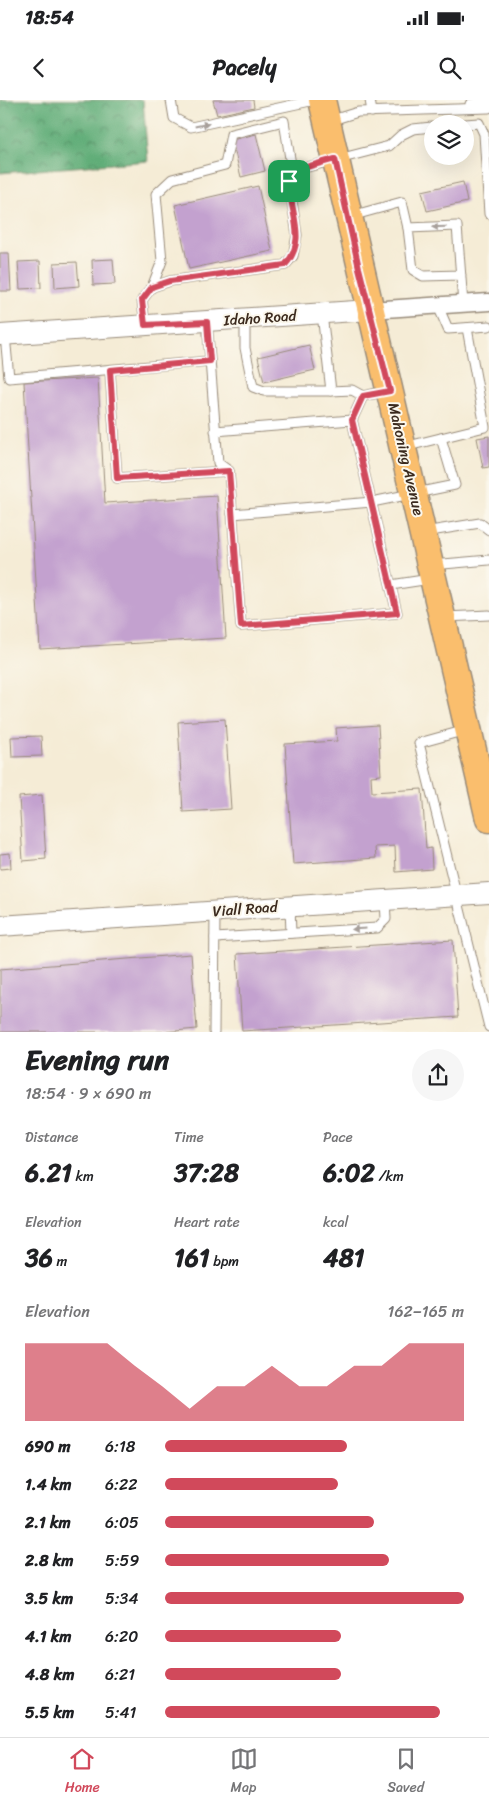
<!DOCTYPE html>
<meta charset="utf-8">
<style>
body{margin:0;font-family:Sriracha,sans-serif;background:#f6f6f6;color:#202124;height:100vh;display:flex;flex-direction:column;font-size:19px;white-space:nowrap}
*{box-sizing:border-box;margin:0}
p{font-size:16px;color:#757577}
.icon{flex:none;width:28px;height:28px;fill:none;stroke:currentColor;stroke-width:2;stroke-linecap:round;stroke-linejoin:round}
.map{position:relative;height:932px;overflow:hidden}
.panel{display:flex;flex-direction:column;background:#fff;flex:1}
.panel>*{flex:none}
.buttons{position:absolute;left:424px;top:15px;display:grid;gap:10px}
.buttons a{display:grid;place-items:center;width:50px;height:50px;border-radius:50%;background:#fff;box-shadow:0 5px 20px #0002;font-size:25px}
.pin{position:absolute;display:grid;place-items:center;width:42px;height:42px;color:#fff;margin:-21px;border-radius:10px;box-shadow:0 2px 8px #0006}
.round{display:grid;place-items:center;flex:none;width:52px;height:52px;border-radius:26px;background:#f6f6f6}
.overview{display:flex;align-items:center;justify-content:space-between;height:85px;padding:0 25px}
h1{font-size:28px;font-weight:800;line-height:38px}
.stats{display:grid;grid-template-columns:repeat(3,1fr);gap:8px;height:85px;padding:5px 25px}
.stats div{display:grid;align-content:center}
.stats b{font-size:25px;font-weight:800}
.stats small{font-size:14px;font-weight:400}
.stats p{font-size:14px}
.chart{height:140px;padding:10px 25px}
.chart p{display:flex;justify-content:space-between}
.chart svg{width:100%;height:90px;margin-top:5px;fill:#d1495b;opacity:.7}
ul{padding:0 25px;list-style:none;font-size:16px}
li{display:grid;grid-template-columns:80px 60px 1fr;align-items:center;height:38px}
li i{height:12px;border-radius:6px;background:#d1495b}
.status{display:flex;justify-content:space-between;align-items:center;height:35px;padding:0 25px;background:#fff;direction:ltr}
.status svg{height:14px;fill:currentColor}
header{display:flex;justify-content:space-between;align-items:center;height:65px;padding:0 25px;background:#fff;font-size:22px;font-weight:800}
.dock{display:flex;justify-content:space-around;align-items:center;height:70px;border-top:1px solid #e0e0e0;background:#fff;font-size:14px;color:#757577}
.dock a{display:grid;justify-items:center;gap:2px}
.dock .current{color:#d1495b}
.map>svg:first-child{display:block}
</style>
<div class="status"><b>18:54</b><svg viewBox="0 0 49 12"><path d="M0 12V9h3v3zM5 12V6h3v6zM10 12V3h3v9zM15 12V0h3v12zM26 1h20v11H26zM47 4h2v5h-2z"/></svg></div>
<header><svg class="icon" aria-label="back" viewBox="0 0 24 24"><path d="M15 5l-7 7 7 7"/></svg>Pacely<svg class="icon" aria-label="search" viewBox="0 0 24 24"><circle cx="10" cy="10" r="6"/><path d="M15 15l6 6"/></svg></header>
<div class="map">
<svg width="489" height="932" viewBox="0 0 489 932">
<defs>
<pattern id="forest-crowns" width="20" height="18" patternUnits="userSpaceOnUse" patternTransform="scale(1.25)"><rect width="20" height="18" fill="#60ad78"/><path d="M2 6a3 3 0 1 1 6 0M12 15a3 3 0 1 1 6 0" fill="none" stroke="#508d62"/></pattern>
</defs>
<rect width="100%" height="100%" fill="#fbf7ec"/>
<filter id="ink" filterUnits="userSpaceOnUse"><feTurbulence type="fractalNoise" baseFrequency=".02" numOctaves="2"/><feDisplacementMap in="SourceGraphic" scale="10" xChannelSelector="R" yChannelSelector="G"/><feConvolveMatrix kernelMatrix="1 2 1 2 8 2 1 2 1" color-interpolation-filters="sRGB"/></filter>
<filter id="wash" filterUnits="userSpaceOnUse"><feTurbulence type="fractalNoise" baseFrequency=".0096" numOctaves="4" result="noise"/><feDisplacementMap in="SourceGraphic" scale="20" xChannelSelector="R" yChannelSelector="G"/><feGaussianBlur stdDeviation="1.12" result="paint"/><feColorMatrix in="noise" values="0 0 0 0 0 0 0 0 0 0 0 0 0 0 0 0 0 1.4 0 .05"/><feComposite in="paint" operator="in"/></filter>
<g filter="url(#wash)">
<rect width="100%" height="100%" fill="#f5ecd6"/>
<path fill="url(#forest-crowns)" stroke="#4e6c4b" d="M0,0H143L148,61L0,73Z"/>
<g id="blocks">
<g fill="#c3a1cf">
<path d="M213,0H253L254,7L217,15Z"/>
<path d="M256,34L265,71L241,77L232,40Z"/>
<path d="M463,82L467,102L427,111L422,91Z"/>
<path d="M258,86L272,151L189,169L175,105Z"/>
<path d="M0,153H9L11,191H0Z"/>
<path d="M113,159L115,184L93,185L92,160Z"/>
<path d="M40,161L41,188L20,189L18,162Z"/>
<path d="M77,162L79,186L55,188L54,163Z"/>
<path d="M309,245L315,270L264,282L258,257Z"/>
<path d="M98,278L105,403L217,396L226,538L40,549L24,282Z"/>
<path d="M489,336V367L483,368L477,338Z"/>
<path d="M225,619L231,709L183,712L178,622Z"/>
<path d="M378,625L381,675L371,676L372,692L422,689L426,749L431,748L432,769L396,772L395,746L375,747L376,758L293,764L285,644L337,641L336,628Z"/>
<path d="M41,636L42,656L12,657L11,637Z"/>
<path d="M42,695L46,759L23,761L19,697Z"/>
<path d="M10,753L11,768L0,769V754Z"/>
<path d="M453,840L458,917L242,931L237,854Z"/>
<path d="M191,854L197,929L164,932H0V869Z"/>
</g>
</g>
</g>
<g filter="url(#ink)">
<use href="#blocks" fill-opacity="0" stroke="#988b7a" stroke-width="1"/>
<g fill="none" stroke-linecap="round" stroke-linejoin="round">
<g stroke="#988b7a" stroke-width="11">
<g id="service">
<path d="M171,0L174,18L191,27L315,0"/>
<path d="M370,0L372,12"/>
<path d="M470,4L489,2"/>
<path d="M329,21L358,12L489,8"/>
<path d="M465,24L479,23L484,34L489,114"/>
<path d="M292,71L389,46L401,35L413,29L432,27"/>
<path d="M351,116L402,102L408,128"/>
<path d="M461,175L423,176L413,170L408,128L457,126L463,204"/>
<path d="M438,206L448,229L489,226"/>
<path d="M322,214L331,291L352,290L363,296L388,291"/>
<path d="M245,219V248L253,287L264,291H331"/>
<path d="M207,221L218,363L229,371L241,526L397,513L352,320L215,331"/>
<path d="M145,225L142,200L152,187L170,181L285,165L293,156L297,135L289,81L292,71L284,21L231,34L225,65L172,79L156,94L162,161L152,187"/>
<path d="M5,235L9,278L210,261"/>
<path d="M110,270L117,378L229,371"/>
<path d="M352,320L363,296"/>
<path d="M404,347L485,327L467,228"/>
<path d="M232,414L372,402L455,385L441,338"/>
<path d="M424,432L480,423L489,430"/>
<path d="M432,465L489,460"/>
<path d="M391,485L430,479"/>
<path d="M445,517L489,515"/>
<path d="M466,630L419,643L489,927"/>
<path d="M290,807L291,833"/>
<path d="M215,838L377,828L386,819L385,800"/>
<path d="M214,932L215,811"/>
</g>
</g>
<g stroke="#988b7a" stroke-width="19">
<path id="minor" d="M370,210L489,202"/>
</g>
<g stroke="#988b7a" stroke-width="22">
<g id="tertiary">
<path d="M0,235L370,210"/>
<path d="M0,826L489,793"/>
</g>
</g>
<g stroke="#988b7a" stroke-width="29">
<path id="primary" d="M322,0L489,719"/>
</g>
<use href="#service" stroke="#fff" stroke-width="9"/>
<use href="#minor" stroke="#fff" stroke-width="16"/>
<use href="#tertiary" stroke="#fff" stroke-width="20"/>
<use href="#primary" stroke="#fabe6d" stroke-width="26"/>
</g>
<defs><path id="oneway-solid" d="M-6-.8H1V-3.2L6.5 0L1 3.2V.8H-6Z" transform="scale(1.25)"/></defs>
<g fill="#a79f9a">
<use href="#oneway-solid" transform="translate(202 25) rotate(-12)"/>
<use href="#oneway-solid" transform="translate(439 127) rotate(178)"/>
<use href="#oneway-solid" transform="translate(359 829) rotate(177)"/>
</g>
</g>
<g fill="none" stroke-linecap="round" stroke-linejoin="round" filter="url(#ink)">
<g stroke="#fff" stroke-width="10">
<path id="route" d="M335,59L359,168L390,291L363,296L352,320L397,513L241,526L229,371L117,378L110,270L210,261L207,222L145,225L142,200L152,187L170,181L285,165C312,136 282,103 292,71Z"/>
</g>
<use href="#route" stroke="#d1495b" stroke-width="6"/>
</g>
<g text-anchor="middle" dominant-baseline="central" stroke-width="4" stroke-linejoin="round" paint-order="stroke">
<g font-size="15" fill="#3b2a1e" stroke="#fbf7ec">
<text transform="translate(260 218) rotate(-4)">Idaho Road</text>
<text transform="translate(406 359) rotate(77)">Mahoning Avenue</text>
<text transform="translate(245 809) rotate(-4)">Viall Road</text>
</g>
</g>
</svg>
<div class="buttons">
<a><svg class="icon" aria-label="layers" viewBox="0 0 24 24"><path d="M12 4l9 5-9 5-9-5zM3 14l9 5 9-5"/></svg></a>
</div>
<div class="pin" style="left:289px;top:81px;background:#1e9e55"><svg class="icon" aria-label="arrive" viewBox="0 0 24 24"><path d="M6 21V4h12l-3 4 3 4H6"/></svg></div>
</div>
<section class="panel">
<div class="overview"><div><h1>Evening run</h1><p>18:54 · 9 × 690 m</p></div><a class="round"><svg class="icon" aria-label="share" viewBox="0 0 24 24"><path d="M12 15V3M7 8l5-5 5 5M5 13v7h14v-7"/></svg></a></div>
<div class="stats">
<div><p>Distance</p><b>6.21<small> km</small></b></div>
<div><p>Time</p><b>37:28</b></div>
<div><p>Pace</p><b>6:02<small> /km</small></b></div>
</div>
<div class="stats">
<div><p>Elevation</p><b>36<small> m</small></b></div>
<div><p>Heart rate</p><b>161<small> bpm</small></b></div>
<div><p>kcal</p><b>481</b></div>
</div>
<div class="chart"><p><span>Elevation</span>162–165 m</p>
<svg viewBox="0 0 160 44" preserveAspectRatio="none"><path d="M0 44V6L10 6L20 6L30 6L40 17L50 27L60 38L70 27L80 27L90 17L100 27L110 27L120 17L130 17L140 6L150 6L160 6V44z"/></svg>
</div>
<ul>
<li><b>690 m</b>6:18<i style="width:61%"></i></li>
<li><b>1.4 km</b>6:22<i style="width:58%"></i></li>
<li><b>2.1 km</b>6:05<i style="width:70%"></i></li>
<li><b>2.8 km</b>5:59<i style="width:75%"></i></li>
<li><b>3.5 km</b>5:34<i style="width:100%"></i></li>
<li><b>4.1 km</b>6:20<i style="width:59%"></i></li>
<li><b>4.8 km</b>6:21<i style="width:59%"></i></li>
<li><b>5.5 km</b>5:41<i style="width:92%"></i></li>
</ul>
</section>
<nav class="dock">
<a class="current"><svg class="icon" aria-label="home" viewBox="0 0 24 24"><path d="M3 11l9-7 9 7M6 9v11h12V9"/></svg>Home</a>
<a><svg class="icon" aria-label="map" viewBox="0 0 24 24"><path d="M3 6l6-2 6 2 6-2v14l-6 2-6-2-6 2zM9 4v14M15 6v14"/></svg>Map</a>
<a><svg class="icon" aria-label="saved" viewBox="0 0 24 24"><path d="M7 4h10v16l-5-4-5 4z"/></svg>Saved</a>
</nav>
